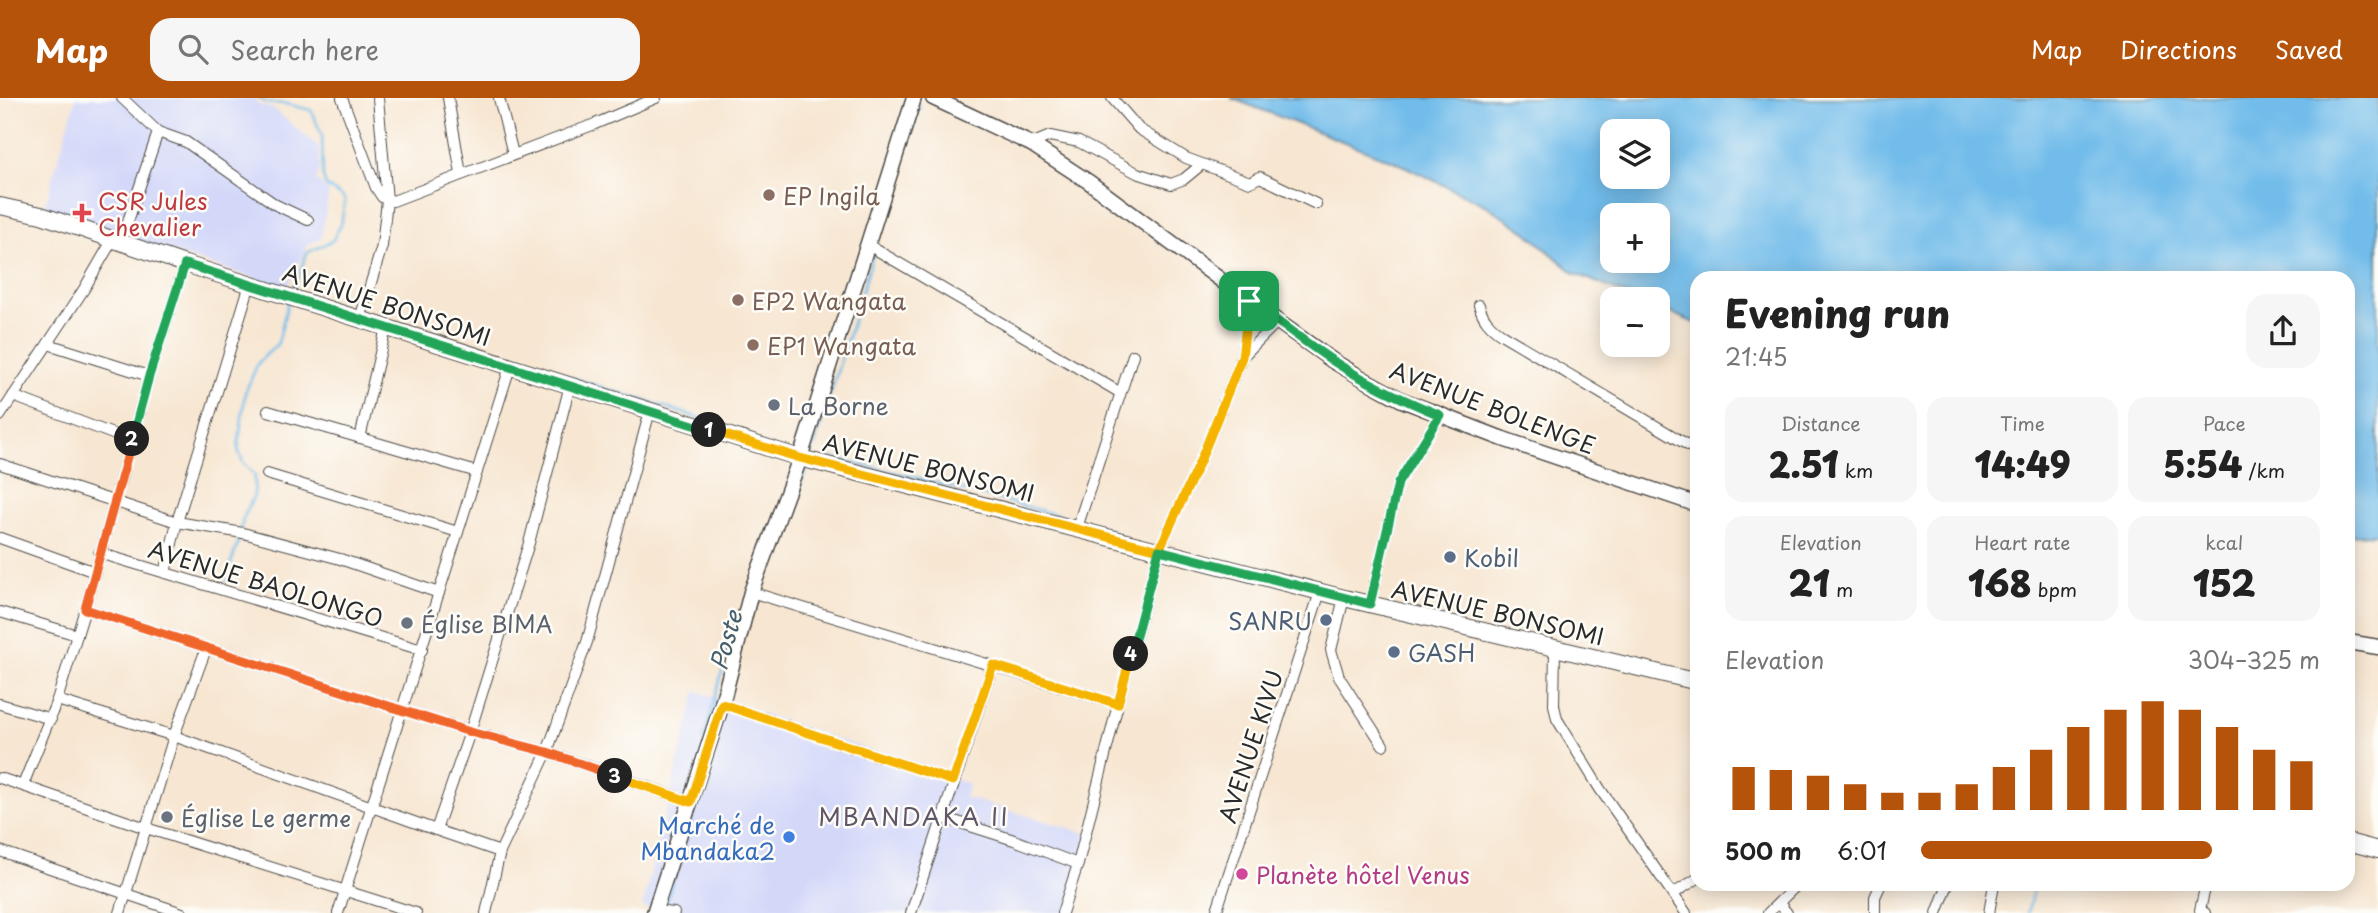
<!DOCTYPE html>
<meta charset="utf-8">
<style>
body{margin:0;font-family:"Playpen Sans",sans-serif;background:#f6f6f6;color:#222;height:100vh;display:flex;flex-direction:column;font-size:26px;white-space:nowrap}
*{box-sizing:border-box;margin:0}
p{font-size:23px;color:#767676}
.icon{flex:none;width:38px;height:38px;fill:none;stroke:currentColor;stroke-width:2;stroke-linecap:round;stroke-linejoin:round}
.map{position:relative;flex:1;overflow:hidden}
.panel{position:absolute;left:1690px;top:173px;width:665px;height:620px;display:flex;flex-direction:column;background:#fff;border-radius:21px;box-shadow:0 4px 18px #0003}
.panel>*{flex:none}
.controls{position:absolute;left:1600px;top:21px;display:grid;gap:14px}
.controls a{display:grid;place-items:center;width:70px;height:70px;border-radius:14px;background:#fff;box-shadow:0 4px 18px #0003;font-size:35px}
.pin{position:absolute;display:grid;place-items:center;width:60px;height:60px;color:#fff;margin:-30px;border-radius:14px;box-shadow:0 4px 10px #0006}
.km{position:absolute;width:35px;height:35px;margin:-18px;border-radius:50%;background:#222;color:#fff;font-size:19px;line-height:35px;text-align:center}
.round{display:grid;place-items:center;flex:none;width:74px;height:74px;border-radius:21px;background:#f6f6f6}
.head{display:flex;align-items:center;justify-content:space-between;height:119px;padding:0 35px}
h1{font-size:38px;font-weight:800;line-height:52px}
.figures{display:grid;grid-template-columns:repeat(3,1fr);gap:10px;height:119px;padding:7px 35px}
.figures div{display:grid;align-content:center;border-radius:18px;background:#f6f6f6;text-align:center}
.figures b{font-size:35px;font-weight:800}
.figures small{font-size:19px;font-weight:400}
.figures p{font-size:19px}
.chart{height:196px;padding:14px 35px}
.chart p{display:flex;justify-content:space-between}
.chart svg{width:100%;height:126px;margin-top:7px;stroke:#b45309;stroke-width:6}
ul{padding:0 35px;list-style:none;font-size:23px}
li{display:grid;grid-template-columns:112px 84px 1fr;align-items:center;height:52px}
li i{height:18px;border-radius:9px;background:#b45309}
header{display:flex;align-items:center;gap:42px;box-sizing:border-box;height:98px;padding:0 35px;background:#b45309;color:#fff}
header strong{font-size:33px}
nav{display:flex;gap:38px;margin-inline-start:auto;font-size:24px}
.search{width:490px;height:63px;background:#f6f6f6;display:flex;align-items:center;gap:18px;box-sizing:border-box;padding:0 24px;border-radius:21px;color:#767676;font-size:26px}
.map>svg:first-child{display:block}
</style>
<header>
<strong>Map</strong>
<div class="search"><svg class="icon" aria-label="search" viewBox="0 0 24 24"><circle cx="10" cy="10" r="6"/><path d="M15 15l6 6"/></svg>Search here</div>
<nav><a>Map</a><a>Directions</a><a>Saved</a></nav>
</header>
<div class="map">
<svg width="2378" height="815" viewBox="0 0 2378 815">
<rect width="100%" height="100%" fill="#fdfcf7"/>
<filter id="ink" filterUnits="userSpaceOnUse"><feTurbulence type="fractalNoise" baseFrequency=".0143" numOctaves="2"/><feDisplacementMap in="SourceGraphic" scale="14" xChannelSelector="R" yChannelSelector="G"/><feConvolveMatrix kernelMatrix="1 2 1 2 8 2 1 2 1" color-interpolation-filters="sRGB"/></filter>
<filter id="wash" filterUnits="userSpaceOnUse"><feTurbulence type="fractalNoise" baseFrequency=".00686" numOctaves="4" result="noise"/><feDisplacementMap in="SourceGraphic" scale="28" xChannelSelector="R" yChannelSelector="G"/><feGaussianBlur stdDeviation="1.57" result="paint"/><feColorMatrix in="noise" values="0 0 0 0 0 0 0 0 0 0 0 0 0 0 0 0 0 1.4 0 .05"/><feComposite in="paint" operator="in"/></filter>
<g filter="url(#wash)">
<rect width="100%" height="100%" fill="#f7e6d1"/>
<g fill="#d3d8f9">
<path d="M76,0H255L257,6L274,11L319,49L320,70L316,82L329,93L321,141L309,146L286,190L43,114Z"/>
<path d="M696,593L969,686L964,699L1095,738L1069,815H681L642,809Z"/>
</g>
<path fill="#71bcea" stroke="#4e748a" stroke-width="2" fill-rule="evenodd" d="M1231,0H2378V436L2349,437L2348,180H1698L1697,226L1657,209V201H1637L1574,175L1526,134L1487,108L1396,64ZM1612,33H1657V79H1612ZM1612,117H1657V163H1612Z"/>
<g fill="none" stroke-linecap="round" stroke-linejoin="round">
<g stroke="#71bcea" stroke-width="2.5">
<path d="M258,0L267,5L286,6L311,12L322,37L323,79L326,88L343,99L345,103L341,126L333,142L307,155L292,194"/>
<path d="M880,130L920,7"/>
<path d="M468,247L725,328"/>
<path d="M812,356L874,154"/>
<path d="M832,360L914,379L1077,422"/>
<path d="M787,414L808,370"/>
<path d="M1083,424L1114,433"/>
<path d="M241,431L243,421L254,397L255,378L243,365L238,351L245,295L258,265L278,245L288,203"/>
<path d="M227,484C228,467 236,455 240,438"/>
<path d="M703,642L737,520"/>
<path d="M2348,753L2365,757"/>
<path d="M664,812L697,704"/>
<path d="M2028,815L2034,786"/>
</g>
</g>
</g>
<g filter="url(#ink)">
<g fill="none" stroke-linecap="round" stroke-linejoin="round">
<g stroke="#4a4744" stroke-width="12">
<g id="street">
<path d="M122,0L158,34L186,44L276,107L308,122"/>
<path d="M342,0L376,90L382,99L393,103L595,26L656,0"/>
<path d="M448,0L461,76"/>
<path d="M499,0L513,56"/>
<path d="M1112,0L1139,31L1186,60L1250,84L1260,79L1316,106"/>
<path d="M1031,46L1050,38L1079,44L1137,75L1171,86L1184,81L1201,67"/>
<path d="M121,144L158,34"/>
<path d="M868,147L1119,294"/>
<path d="M1479,207C1483,221 1490,228 1501,236L1698,353"/>
<path d="M360,221L382,148L387,102L378,0"/>
<path d="M48,246L149,278"/>
<path d="M1242,259L1278,223"/>
<path d="M13,298L131,343"/>
<path d="M268,313L477,374"/>
<path d="M0,318L84,191L113,141"/>
<path d="M360,340L386,230"/>
<path d="M0,366L177,424L243,435L340,461L439,495"/>
<path d="M267,376L458,434"/>
<path d="M1077,430L1133,257"/>
<path d="M0,440L95,474"/>
<path d="M99,455L422,552"/>
<path d="M165,475L177,424L250,186"/>
<path d="M751,494L1118,606"/>
<path d="M1344,500L1331,552L1339,579L1383,647"/>
<path d="M1370,506L1398,385L1440,317"/>
<path d="M85,511L470,634L547,654L691,704"/>
<path d="M0,514L77,537"/>
<path d="M1555,550L1554,607L1557,621L1600,691L1686,815"/>
<path d="M57,602L174,638L436,732"/>
<path d="M0,606L51,621"/>
<path d="M722,606L953,683"/>
<path d="M0,680L146,730L416,815"/>
<path d="M23,687L57,602L85,511L149,278L185,166"/>
<path d="M942,719L1014,742L1078,766"/>
<path d="M0,753L182,815"/>
<path d="M500,754L436,732L470,634L529,445L570,287"/>
<path d="M1673,796L1698,780"/>
<path d="M1779,805L1787,815"/>
<path d="M655,813L674,815"/>
<path d="M120,815L174,638L206,551"/>
<path d="M338,815L510,269"/>
<path d="M486,815L500,754L547,654L587,544L650,313"/>
<path d="M911,815L993,567"/>
<path d="M1062,815L1078,766L1118,606L1159,452L1201,361L1242,259L1249,203"/>
<path d="M1216,815L1320,494"/>
<path d="M1768,815L1798,786"/>
<path d="M1875,815V799L1881,786"/>
<path d="M1937,815L1948,786"/>
<path d="M1989,815L1994,786"/>
<path d="M2205,815L2200,812L2206,786"/>
</g>
</g>
<g stroke="#4a4744" stroke-width="17">
<g id="secondary">
<path d="M933,0L1031,46L1089,84L1249,203L1333,263L1367,283L1402,302L1503,341L1698,407"/>
<path d="M2348,544L2378,549"/>
<path d="M654,815L722,606L751,494L800,360L914,0"/>
</g>
</g>
<g stroke="#4a4744" stroke-width="18">
<g id="primary">
<path d="M0,108L41,117L185,166L800,360L1344,500L1698,584"/>
<path d="M2348,744L2378,752"/>
</g>
</g>
<use href="#street" stroke="#fff" stroke-width="10"/>
<use href="#secondary" stroke="#fff" stroke-width="14"/>
<use href="#primary" stroke="#fff" stroke-width="16"/>
</g>
</g>
<g fill="none" stroke-linecap="round" stroke-linejoin="round" filter="url(#ink)">
<g stroke="#fff" stroke-width="14">
<path id="split-1" d="M709,332L800,360L1159,452L1201,361L1242,259L1249,203"/>
</g>
<g stroke="#fff" stroke-width="14">
<path id="split-2" d="M132,341L149,278L185,166L709,332"/>
</g>
<g stroke="#fff" stroke-width="14">
<path id="split-3" d="M132,341L85,511L470,634L547,654L615,678"/>
</g>
<g stroke="#fff" stroke-width="14">
<path id="split-4" d="M615,678L691,704L722,606L953,683L993,567L1118,606L1131,556"/>
</g>
<g stroke="#fff" stroke-width="14">
<path id="split-5" d="M1131,556L1159,452L1370,506L1398,385L1440,317C1403,302 1367,285 1333,263C1304,244 1277,222 1249,203"/>
</g>
<use href="#split-1" stroke="#f5b400" stroke-width="9"/>
<use href="#split-2" stroke="#22a559" stroke-width="9"/>
<use href="#split-3" stroke="#f0652b" stroke-width="9"/>
<use href="#split-4" stroke="#f5b400" stroke-width="9"/>
<use href="#split-5" stroke="#22a559" stroke-width="9"/>
</g>
<g fill="#8d6e63" stroke="#fdfcf7" stroke-width="2.5">
<circle cx="769" cy="97" r="7"/>
<circle cx="738" cy="202" r="7"/>
<circle cx="753" cy="247" r="7"/>
</g>
<path fill="#e0444e" stroke="#fdfcf7" stroke-width="2.5" d="M78.5 104.5h7v7h7v7h-7v7h-7v-7h-7v-7h7z"/>
<g fill="#6b7280" stroke="#fdfcf7" stroke-width="2.5">
<circle cx="774" cy="307" r="7"/>
<circle cx="407" cy="525" r="7"/>
<circle cx="167" cy="719" r="7"/>
</g>
<g fill="#5c6f8a" stroke="#fdfcf7" stroke-width="2.5">
<circle cx="1450" cy="459" r="7"/>
<circle cx="1326" cy="522" r="7"/>
<circle cx="1394" cy="554" r="7"/>
</g>
<circle fill="#3f7fe0" stroke="#fdfcf7" stroke-width="2.5" cx="789" cy="739" r="7"/>
<circle fill="#d1479c" stroke="#fdfcf7" stroke-width="2.5" cx="1242" cy="776" r="7"/>
<g text-anchor="middle" dominant-baseline="central" stroke-width="5" stroke-linejoin="round" paint-order="stroke">
<g font-size="23" fill="#785e54" stroke="#fdfcf7" text-anchor="start">
<text x="783" y="97">EP Ingila</text>
<text x="752" y="202">EP2 Wangata</text>
<text x="767" y="247">EP1 Wangata</text>
</g>
<g font-size="23" fill="#be3a42" stroke="#fdfcf7" text-anchor="start">
<text x="98" y="102">CSR Jules<tspan x="98" dy="26">Chevalier</tspan></text>
</g>
<g font-size="23" fill="#2b2b2b" stroke="#fdfcf7">
<text transform="translate(387 206) rotate(18)">AVENUE BONSOMI</text>
<text transform="translate(1493 309) rotate(21)">AVENUE BOLENGE</text>
<text transform="translate(929 369) rotate(14)">AVENUE BONSOMI</text>
<text transform="translate(266 485) rotate(17)">AVENUE BAOLONGO</text>
<text transform="translate(1498 514) rotate(13)">AVENUE BONSOMI</text>
<text transform="translate(1250 648) rotate(-72)">AVENUE KIVU</text>
</g>
<g font-size="23" fill="#5b616d" stroke="#fdfcf7" text-anchor="start">
<text x="788" y="307">La Borne</text>
<text x="421" y="525">Église BIMA</text>
<text x="181" y="719">Église Le germe</text>
</g>
<g font-size="23" fill="#4e5e75" stroke="#fdfcf7" text-anchor="start">
<text x="1464" y="459">Kobil</text>
<text x="1312" y="522" text-anchor="end">SANRU</text>
<text x="1408" y="554">GASH</text>
</g>
<g font-size="23" fill="#366cbe" stroke="#fdfcf7" text-anchor="end">
<text x="775" y="726">Marché de<tspan x="775" dy="26">Mbandaka2</tspan></text>
</g>
<g font-size="23" fill="#b23c85" stroke="#fdfcf7" text-anchor="start">
<text x="1256" y="776">Planète hôtel Venus</text>
</g>
<g font-size="24" font-style="italic" fill="#445e6e" stroke="#fdfcf7">
<text transform="translate(725 542) rotate(-74)">Poste</text>
</g>
<g font-size="24" letter-spacing="2" fill="#615569" stroke="#fdfcf7">
<text x="914" y="718">MBANDAKA II</text>
</g>
</g>
</svg>
<div class="controls">
<a><svg class="icon" aria-label="layers" viewBox="0 0 24 24"><path d="M12 4l9 5-9 5-9-5zM3 14l9 5 9-5"/></svg></a>
<a>+</a>
<a>−</a>
</div>
<div class="pin" style="left:1249px;top:203px;background:#1e9e55"><svg class="icon" aria-label="arrive" viewBox="0 0 24 24"><path d="M6 21V4h12l-3 4 3 4H6"/></svg></div>
<b class="km" style="left:709px;top:332px">1</b>
<b class="km" style="left:132px;top:341px">2</b>
<b class="km" style="left:615px;top:678px">3</b>
<b class="km" style="left:1131px;top:556px">4</b>
<section class="panel">
<div class="head"><div><h1>Evening run</h1><p>21:45</p></div><a class="round"><svg class="icon" aria-label="share" viewBox="0 0 24 24"><path d="M12 15V3M7 8l5-5 5 5M5 13v7h14v-7"/></svg></a></div>
<div class="figures">
<div><p>Distance</p><b>2.51<small> km</small></b></div>
<div><p>Time</p><b>14:49</b></div>
<div><p>Pace</p><b>5:54<small> /km</small></b></div>
</div>
<div class="figures">
<div><p>Elevation</p><b>21<small> m</small></b></div>
<div><p>Heart rate</p><b>168<small> bpm</small></b></div>
<div><p>kcal</p><b>152</b></div>
</div>
<div class="chart"><p><span>Elevation</span>304–325 m</p>
<svg viewBox="0 0 160 44" preserveAspectRatio="none"><path d="M5 44V29M15 44V30M25 44V32M35 44V35M45 44V38M55 44V38M65 44V35M75 44V29M85 44V23M95 44V15M105 44V9M115 44V6M125 44V9M135 44V15M145 44V23M155 44V27"/></svg>
</div>
<ul>
<li><b>500 m</b>6:01<i style="width:73%"></i></li>
</ul>
</section>
</div>
